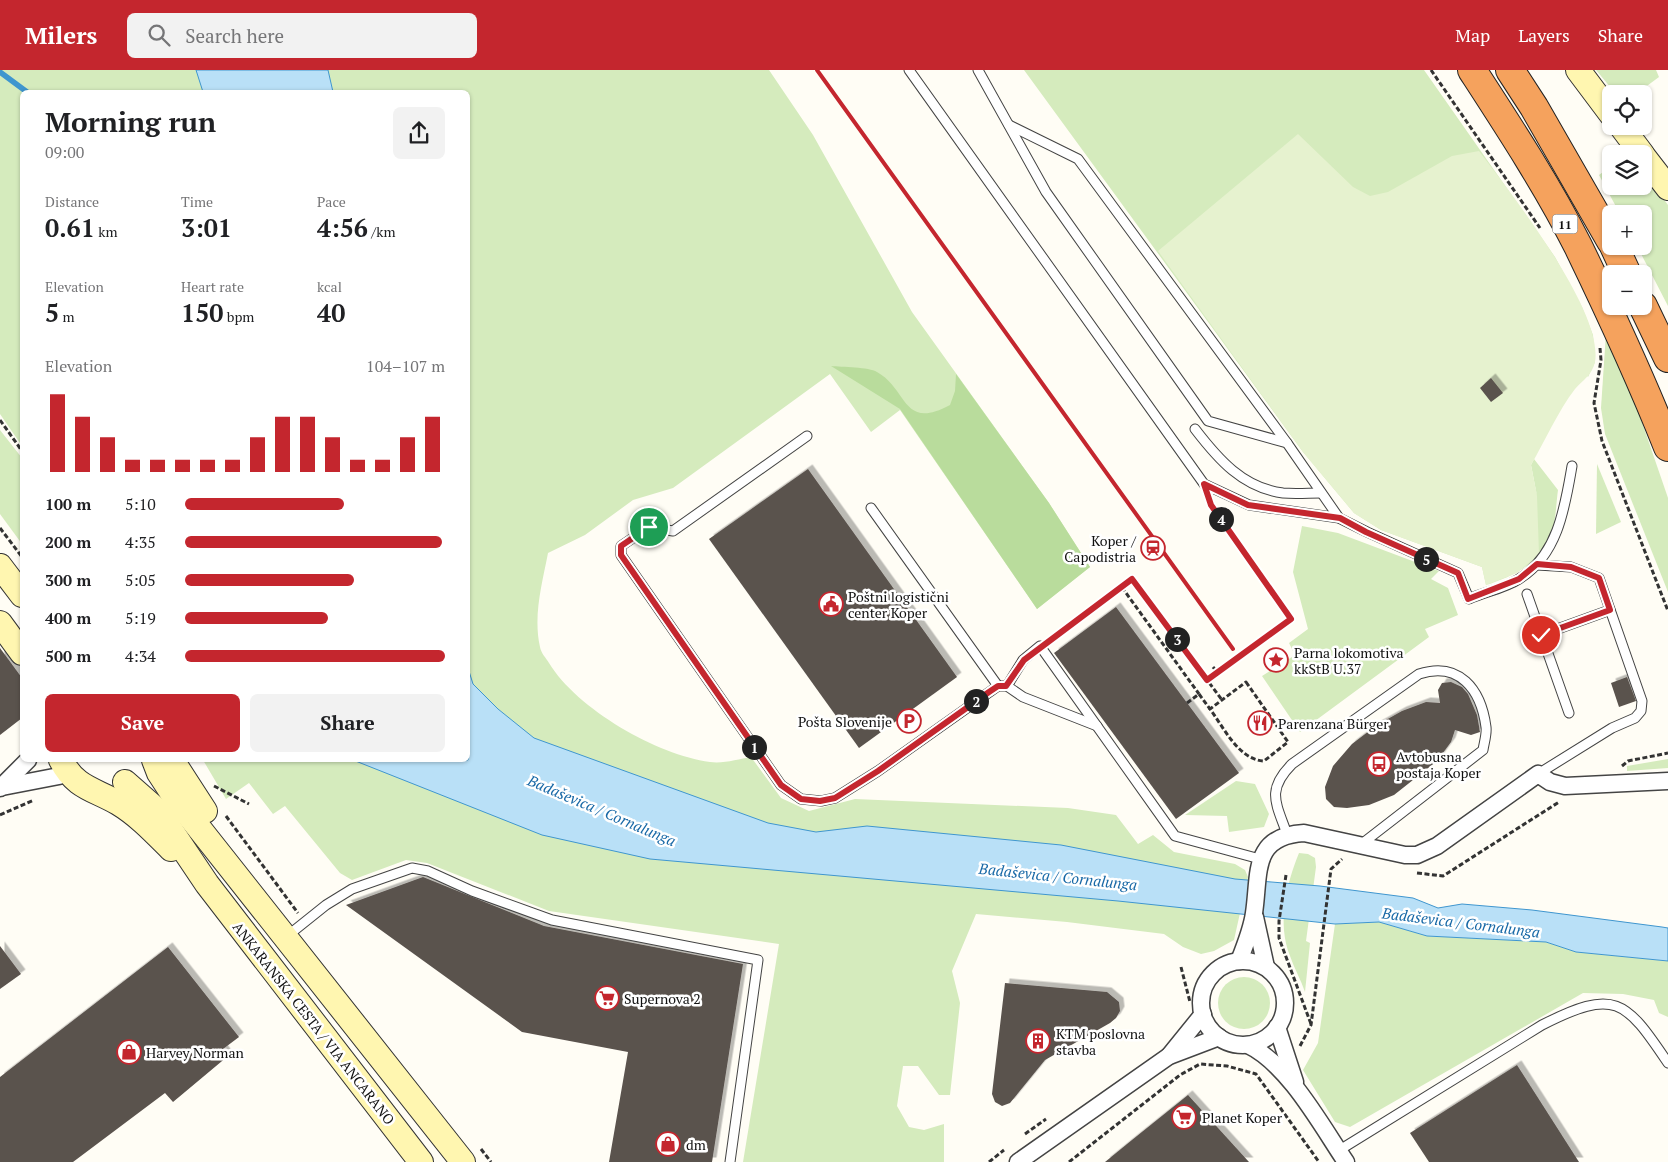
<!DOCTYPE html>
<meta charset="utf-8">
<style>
body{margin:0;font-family:"PT Serif",serif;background:#f2f2f2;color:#202124;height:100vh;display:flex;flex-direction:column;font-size:19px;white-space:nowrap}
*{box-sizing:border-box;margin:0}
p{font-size:16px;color:#757577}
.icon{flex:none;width:28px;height:28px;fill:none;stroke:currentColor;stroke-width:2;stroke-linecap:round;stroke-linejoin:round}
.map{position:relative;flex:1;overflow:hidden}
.details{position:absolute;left:20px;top:20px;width:450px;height:672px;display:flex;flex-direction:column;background:#fff;border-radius:8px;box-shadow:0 1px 4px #0004}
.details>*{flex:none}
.buttons{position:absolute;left:1602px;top:15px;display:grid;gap:10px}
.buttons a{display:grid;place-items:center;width:50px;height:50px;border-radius:8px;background:#fff;box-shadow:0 1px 4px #0004;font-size:25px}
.pin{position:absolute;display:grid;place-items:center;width:42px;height:42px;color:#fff;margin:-21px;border:2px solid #fff;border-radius:50%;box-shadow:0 1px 5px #0007}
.km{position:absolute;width:25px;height:25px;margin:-12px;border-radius:50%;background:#222;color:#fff;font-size:14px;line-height:25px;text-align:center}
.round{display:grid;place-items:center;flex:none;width:52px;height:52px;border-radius:8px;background:#f2f2f2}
.head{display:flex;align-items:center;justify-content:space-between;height:85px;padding:0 25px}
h1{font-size:28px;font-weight:600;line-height:38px}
.metrics{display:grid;grid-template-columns:repeat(3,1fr);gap:8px;height:85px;padding:5px 25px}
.metrics div{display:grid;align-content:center}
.metrics b{font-size:25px;font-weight:600}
.metrics small{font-size:14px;font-weight:400}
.metrics p{font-size:14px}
.chart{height:140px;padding:10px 25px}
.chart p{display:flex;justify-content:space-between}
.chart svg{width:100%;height:90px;margin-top:5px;stroke:#c4262e;stroke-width:6}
.button{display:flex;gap:10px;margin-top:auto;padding:10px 25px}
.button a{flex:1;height:58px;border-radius:8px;background:#c4262e;color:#fff;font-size:20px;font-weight:600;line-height:58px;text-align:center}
.button a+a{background:#f2f2f2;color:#202124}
ul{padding:0 25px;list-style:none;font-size:16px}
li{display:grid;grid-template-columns:80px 60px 1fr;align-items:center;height:38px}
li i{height:12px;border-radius:6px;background:#c4262e}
header{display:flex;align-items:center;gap:30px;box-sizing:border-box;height:70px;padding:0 25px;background:#c4262e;color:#fff}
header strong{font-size:24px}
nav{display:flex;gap:28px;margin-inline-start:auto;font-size:18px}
.search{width:350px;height:45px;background:#f2f2f2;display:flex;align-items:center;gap:12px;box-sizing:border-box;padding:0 18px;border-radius:8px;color:#757577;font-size:19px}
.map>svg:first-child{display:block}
</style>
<header>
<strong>Milers</strong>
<div class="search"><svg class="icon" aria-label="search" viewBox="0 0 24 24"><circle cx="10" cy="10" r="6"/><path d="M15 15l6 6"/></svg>Search here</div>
<nav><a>Map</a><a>Layers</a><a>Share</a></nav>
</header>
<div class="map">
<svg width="1668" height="1092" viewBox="0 0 1668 1092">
<defs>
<filter id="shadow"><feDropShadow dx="4.5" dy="-4.5" stdDeviation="0" flood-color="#0004"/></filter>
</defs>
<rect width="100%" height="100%" fill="#fffdf5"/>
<g fill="#d5ebbd">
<path d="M0,0H769L813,65L912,242L1049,433L1090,497L1037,539L900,340L871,362L830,304L673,418L633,430L585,465L548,483C542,514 533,546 540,577C541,583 546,588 549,593C577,639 657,685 710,692C723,694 739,689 751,687L781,728L809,741L855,729L1068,738L1116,745L1138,774L1153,765L1174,782L1235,794L1245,800L1248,807L1234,870L1214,881L1201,884L1183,877L1164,864L1067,852L976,844L952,901L960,933L950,1025H939L918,996H903L897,1036L909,1057L924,1060L944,1054V1092H743L779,874L549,841L427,793L406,790L352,810L340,803L285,736L273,744L249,713L226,729L203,690H468V22H22V376L0,344Z"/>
<path d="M1024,0H1424L1555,187L1582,237L1593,265L1595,292L1588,307L1456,104L1537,426L1531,395L1534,389L1558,420C1556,434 1556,452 1551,465C1542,493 1511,507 1486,515L1482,497L1381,460L1354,443L1303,382Z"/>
<path d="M1596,0H1656L1659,7L1636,24H1616Z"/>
<path d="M1611,96V116H1644V103L1668,135V236L1637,176H1644V144H1620L1599,105Z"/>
<path d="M1606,263L1635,332L1668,428V522L1605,364L1601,338Z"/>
<path d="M0,360L22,388V474L0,444Z"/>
<path d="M1597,394L1621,452L1596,464Z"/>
<path d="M1302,456L1338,463L1439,501L1431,509L1448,518L1458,545L1425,559L1429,567L1300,662L1262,606L1295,585L1289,573L1308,559L1293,502Z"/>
<path d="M1668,689V698L1627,701V696Z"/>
<path d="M1236,711L1255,714L1269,744L1264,757L1229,762L1227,746L1185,745Z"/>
<path d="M1299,783L1308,784L1315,788L1316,797L1306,871L1310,873L1305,922C1301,910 1294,898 1290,886C1277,853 1286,815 1299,783Z"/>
<path d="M1379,852L1427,866L1546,872L1576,882L1668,891V947L1659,943L1654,930L1623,924L1583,923L1350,1057L1335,1052L1303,1000L1318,973L1335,854Z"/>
<circle cx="1244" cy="933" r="26"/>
</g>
<path fill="#b9dc9c" d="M831,296C842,297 869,297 877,302C908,319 902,361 950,335L955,321L956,304L1049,433L1090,497L1037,539L900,339Z"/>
<path fill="#e6f2cf" d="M1298,64L1353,117L1370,126L1388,122L1452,86L1479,81C1510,122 1604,241 1595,292C1592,305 1583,310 1575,319C1558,341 1545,371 1531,395L1537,426L1539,484L1517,503L1486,515L1482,497L1381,460L1354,443L1303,382L1158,181Z"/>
<g fill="#b9e0f7" stroke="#3f96cf">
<path d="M196,0H328L333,22H203Z"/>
<path d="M468,598L473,614L498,639L534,668L768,753L816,762L867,756L1061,775L1235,809L1320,816L1413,828L1438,838L1462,834L1532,840L1662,857L1668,858V891L1576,882L1546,872L1427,866L1379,852L1335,854L1118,831L650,789L542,765L353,690H468Z"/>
</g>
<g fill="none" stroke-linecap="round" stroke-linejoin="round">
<path stroke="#3f96cf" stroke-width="5.5" d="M0,2L27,22"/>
</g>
<g fill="#5a524d" filter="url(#shadow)">
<path d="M1491,308L1503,323L1491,332L1480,318Z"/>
<path d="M808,399L957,607L859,678L709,469Z"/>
<path d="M1116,537L1239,703L1176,749L1054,583Z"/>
<path d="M0,578L22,608V648L0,665Z"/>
<path d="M1627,607L1636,631L1619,637L1611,613Z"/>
<path d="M1451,612L1462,617L1468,624L1477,645L1480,662L1471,665L1455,660L1451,672L1437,691L1394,725L1369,735L1347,738L1334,737L1326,729L1325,717L1333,696L1352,674L1377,655L1402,641L1426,632L1440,633L1438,620L1442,613Z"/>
<path d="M423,807L544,856L743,894L712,1092H609L628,982L522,962L346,835Z"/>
<path d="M0,876L21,904L0,919Z"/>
<path d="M168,877L239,967L223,979L228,986L173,1032L165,1023L73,1092H0V1007Z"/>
<path d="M1005,913L1107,922L1119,932L1120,941L1116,948L1110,953L1045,990L1010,1033L1002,1036L995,1032L992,1024Z"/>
<path d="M1517,995L1579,1092H1429L1410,1063Z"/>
<path d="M1188,1025L1249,1092H1105L1132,1070Z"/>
</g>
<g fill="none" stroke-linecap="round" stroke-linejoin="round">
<g stroke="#444" stroke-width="11">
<g id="lane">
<path d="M909,0L1204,414L1249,435L1339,448L1367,462L1458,503L1469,529C1485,522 1505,518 1519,509C1558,485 1565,437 1572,396"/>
<path d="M978,0L1046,122L1208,351L1287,373L1339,448"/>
<path d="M1009,55L1078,89L1287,373"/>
<path d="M1195,359C1218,389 1243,418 1283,423C1295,424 1309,423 1321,423"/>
<path d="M807,366L673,461L649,457L621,476V485L781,715L801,729L821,731L835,728L878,701L998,616H1007L1023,627L1097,656"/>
<path d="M871,438L998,616"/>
<path d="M1537,495L1571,497L1599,508L1642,631L1641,641L1635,648L1612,658L1538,704"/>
<path d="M1527,524L1569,643"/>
<path d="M1541,565L1610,540"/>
<path d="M1007,616L1023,590L1040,576L1175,766L1260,789"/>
<path d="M1287,764C1276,733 1266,720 1292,694L1419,604C1459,591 1481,619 1486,657C1487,664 1484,673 1483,680L1359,776"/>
<path d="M291,863L326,835L352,819L412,798L428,801L472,821L552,850L758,890L730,1092"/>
<path d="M1338,1081L1542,955C1615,918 1625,929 1668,993"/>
</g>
</g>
<g stroke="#444" stroke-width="19">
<g id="street">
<path d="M2,717L59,706L67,701"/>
<path d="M0,718L28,690"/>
<path d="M1255,847L1266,897"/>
<circle cx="1243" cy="933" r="42"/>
<path d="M1239,891C1245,876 1252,858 1254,843C1260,804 1251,766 1304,763L1405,785H1417L1437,776L1538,704L1550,712L1565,716L1668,711"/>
<path d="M1277,957L1295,1012"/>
<path d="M1248,975C1288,994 1321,1055 1346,1092"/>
<path d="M1169,986L1203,944"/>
<path d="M1018,1092L1169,986L1219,967"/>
</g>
</g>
<g stroke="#333" stroke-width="26">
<g id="secondary">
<path d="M1578,0L1611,44"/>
<path d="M1621,56L1642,84"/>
<path d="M1644,87L1668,118"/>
<path d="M0,496L22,525"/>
<path d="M0,553L22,583"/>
<path d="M61,690C75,718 94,719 118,733C138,745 154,762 171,779"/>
<path d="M154,690L159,703L176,729L463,1092"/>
<path d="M172,690L205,741"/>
<path d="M125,712L158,741L207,814L421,1092"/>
</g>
</g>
<g stroke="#222" stroke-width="30">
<g id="highway">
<path d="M1472,0C1509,57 1547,115 1578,176C1610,242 1641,309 1668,377"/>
<path d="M1510,0L1534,37L1611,171"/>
<path d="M1614,176L1627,204"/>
<path d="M1643,236L1668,288"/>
</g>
</g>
<g stroke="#333" stroke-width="3" stroke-dasharray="5 2.5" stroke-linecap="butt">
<path d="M1431,0L1540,158"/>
<path d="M1600,278L1601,290L1594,333L1602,371L1668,541"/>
<path d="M0,350L22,381"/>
<path d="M1210,432L1291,549L1251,577"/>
<path d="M0,458L22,487"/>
<path d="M1121,516L1132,509L1222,630"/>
<path d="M1050,569L1121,516L1199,624"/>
<path d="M1213,597L1217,602"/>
<path d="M1207,610L1251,577L1248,573"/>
<path d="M1246,612L1288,672L1264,691C1239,690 1224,658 1210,639Z"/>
<path d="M1187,633L1199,624L1210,639"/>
<path d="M1622,696L1628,691L1668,683"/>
<path d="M214,716L249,734"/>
<path d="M0,745L34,730"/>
<path d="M226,746L298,843"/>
<path d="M1417,803L1443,806L1559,732"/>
<path d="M1286,805L1279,851V868L1311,954"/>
<path d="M1181,897L1190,932"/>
<path d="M1300,976L1311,955L1331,799L1342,789"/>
<path d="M1025,1064L1046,1049"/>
<path d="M481,1079L491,1092"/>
<path d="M989,1092L1004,1080"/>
<path d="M1069,1092L1180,1005L1200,994L1227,996L1256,1004L1319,1092"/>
</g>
<use href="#lane" stroke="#fff" stroke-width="9"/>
<use href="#street" stroke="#fff" stroke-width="16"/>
<use href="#secondary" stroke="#fff6b0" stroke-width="24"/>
<use href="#highway" stroke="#f5a25d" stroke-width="28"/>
<path stroke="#c4262e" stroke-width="4" d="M817,0L1233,579"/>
</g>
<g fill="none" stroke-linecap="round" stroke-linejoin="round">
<g stroke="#fff" stroke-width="10">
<path id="route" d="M649,457L621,476V485L781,715L801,729L820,731L835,728L878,701L989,622L998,616H1006L1024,590L1132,509L1207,610L1291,549L1211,435L1204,414L1248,435L1340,448L1366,462L1458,503L1468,529L1519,509L1537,494L1571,497L1599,508L1610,540L1541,565"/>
</g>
<use href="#route" stroke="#c4262e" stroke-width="6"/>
</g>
<defs>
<g id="station-ring" transform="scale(1.25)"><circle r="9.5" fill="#fff" stroke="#c4262e" stroke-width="1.5"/><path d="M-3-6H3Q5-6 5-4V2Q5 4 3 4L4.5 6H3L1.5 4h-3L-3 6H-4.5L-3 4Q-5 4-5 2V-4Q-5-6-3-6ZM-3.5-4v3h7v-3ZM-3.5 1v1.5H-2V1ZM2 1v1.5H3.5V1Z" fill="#c4262e"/></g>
<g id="civic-ring" transform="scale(1.25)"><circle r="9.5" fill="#fff" stroke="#c4262e" stroke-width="1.5"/><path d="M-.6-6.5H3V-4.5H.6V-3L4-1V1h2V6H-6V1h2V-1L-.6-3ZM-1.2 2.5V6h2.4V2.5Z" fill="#c4262e"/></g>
<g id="sight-ring" transform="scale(1.25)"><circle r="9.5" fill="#fff" stroke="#c4262e" stroke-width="1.5"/><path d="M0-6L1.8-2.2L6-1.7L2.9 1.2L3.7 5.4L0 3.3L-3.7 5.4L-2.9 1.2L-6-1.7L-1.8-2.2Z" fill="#c4262e"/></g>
<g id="parking-ring" transform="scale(1.25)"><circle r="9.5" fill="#fff" stroke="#c4262e" stroke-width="1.5"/><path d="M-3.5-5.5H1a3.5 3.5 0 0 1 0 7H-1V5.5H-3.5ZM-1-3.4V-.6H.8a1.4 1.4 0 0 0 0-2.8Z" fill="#c4262e"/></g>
<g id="restaurant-ring" transform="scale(1.25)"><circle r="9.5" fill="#fff" stroke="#c4262e" stroke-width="1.5"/><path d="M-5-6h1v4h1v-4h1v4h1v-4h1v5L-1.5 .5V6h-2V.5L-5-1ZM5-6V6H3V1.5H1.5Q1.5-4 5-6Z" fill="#c4262e"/></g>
<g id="bus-ring" transform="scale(1.25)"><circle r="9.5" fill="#fff" stroke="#c4262e" stroke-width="1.5"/><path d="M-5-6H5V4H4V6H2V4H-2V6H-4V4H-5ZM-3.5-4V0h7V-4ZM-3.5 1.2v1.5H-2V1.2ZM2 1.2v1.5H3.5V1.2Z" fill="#c4262e"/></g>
<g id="supermarket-ring" transform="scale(1.25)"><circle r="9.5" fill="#fff" stroke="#c4262e" stroke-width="1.5"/><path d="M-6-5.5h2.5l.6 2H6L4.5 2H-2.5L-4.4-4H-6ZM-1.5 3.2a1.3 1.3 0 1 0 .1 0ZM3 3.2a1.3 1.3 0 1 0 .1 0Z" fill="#c4262e"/></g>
<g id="building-ring" transform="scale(1.25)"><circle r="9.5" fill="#fff" stroke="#c4262e" stroke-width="1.5"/><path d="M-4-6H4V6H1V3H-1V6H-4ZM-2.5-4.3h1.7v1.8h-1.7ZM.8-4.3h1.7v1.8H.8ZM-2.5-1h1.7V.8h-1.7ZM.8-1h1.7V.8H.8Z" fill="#c4262e"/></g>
<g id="shop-ring" transform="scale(1.25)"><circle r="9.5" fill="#fff" stroke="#c4262e" stroke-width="1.5"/><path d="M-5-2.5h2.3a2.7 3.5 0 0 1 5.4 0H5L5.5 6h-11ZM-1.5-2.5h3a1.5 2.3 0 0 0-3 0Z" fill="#c4262e"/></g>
</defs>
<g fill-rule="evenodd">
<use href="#station-ring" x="1153" y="478"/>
<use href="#civic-ring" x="831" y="534"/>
<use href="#sight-ring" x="1276" y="590"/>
<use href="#parking-ring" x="909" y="651"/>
<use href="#restaurant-ring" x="1260" y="653"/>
<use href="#bus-ring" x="1379" y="694"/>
<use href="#supermarket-ring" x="607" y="928"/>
<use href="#building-ring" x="1038" y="971"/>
<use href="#shop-ring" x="129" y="982"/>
<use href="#supermarket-ring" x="1184" y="1047"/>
<use href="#shop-ring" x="668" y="1074"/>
</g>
<g text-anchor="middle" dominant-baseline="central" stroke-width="5" stroke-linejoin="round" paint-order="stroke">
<rect fill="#fff" stroke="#585858" stroke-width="1" x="1552.5" y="144.5" width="25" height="19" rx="4"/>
<g font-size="12" font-weight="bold" fill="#111">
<text x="1565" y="154">11</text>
</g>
<g font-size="14" fill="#111" stroke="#fff" text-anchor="start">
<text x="1136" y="470" text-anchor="end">Koper /<tspan x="1136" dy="16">Capodistria</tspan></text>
<text x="848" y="526">Poštni logistični<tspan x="848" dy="16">center Koper</tspan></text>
<text x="1294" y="582">Parna lokomotiva<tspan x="1294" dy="16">kkStB U.37</tspan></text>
<text x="892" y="651" text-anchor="end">Pošta Slovenije</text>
<text x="1278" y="653">Parenzana Bürger</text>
<text x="1396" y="686">Avtobusna<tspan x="1396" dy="16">postaja Koper</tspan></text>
<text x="624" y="928">Supernova 2</text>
<text x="1056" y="963">KTM poslovna<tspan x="1056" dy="16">stavba</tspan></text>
<text x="146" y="982">Harvey Norman</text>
<text x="1202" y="1047">Planet Koper</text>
<text x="686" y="1074">dm</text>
</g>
<g font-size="14" fill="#111" stroke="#fff">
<text transform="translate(314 953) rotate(52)">ANKARANSKA CESTA / VIA ANCARANO</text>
</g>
<g font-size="15" font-style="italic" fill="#1768a6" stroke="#fff">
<text transform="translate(602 740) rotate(23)">Badaševica / Cornalunga</text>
<text transform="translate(1058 806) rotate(6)">Badaševica / Cornalunga</text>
<text transform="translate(1461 852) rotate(7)">Badaševica / Cornalunga</text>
</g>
</g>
</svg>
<div class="buttons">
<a><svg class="icon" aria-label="locate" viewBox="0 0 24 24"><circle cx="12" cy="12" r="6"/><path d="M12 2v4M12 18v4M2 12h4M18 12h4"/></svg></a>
<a><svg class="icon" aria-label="layers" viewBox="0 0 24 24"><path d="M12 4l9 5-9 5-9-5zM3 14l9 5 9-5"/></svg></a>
<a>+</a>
<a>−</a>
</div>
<div class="pin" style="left:649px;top:457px;background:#1e9e55"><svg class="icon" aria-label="arrive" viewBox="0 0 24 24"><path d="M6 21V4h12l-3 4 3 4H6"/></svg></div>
<div class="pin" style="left:1541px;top:565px;background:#d93025"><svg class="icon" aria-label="check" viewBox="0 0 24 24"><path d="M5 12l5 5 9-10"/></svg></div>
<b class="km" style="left:754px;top:677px">1</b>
<b class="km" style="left:976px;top:631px">2</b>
<b class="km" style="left:1177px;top:569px">3</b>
<b class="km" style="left:1221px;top:449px">4</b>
<b class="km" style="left:1426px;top:489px">5</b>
<section class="details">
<div class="head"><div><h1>Morning run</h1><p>09:00</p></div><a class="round"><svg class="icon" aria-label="share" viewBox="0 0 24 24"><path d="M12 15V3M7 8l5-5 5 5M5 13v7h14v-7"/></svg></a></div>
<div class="metrics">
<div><p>Distance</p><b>0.61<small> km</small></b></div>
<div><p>Time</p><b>3:01</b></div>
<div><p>Pace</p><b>4:56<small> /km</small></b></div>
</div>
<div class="metrics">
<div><p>Elevation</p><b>5<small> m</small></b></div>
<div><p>Heart rate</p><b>150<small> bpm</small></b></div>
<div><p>kcal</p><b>40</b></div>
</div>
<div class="chart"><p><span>Elevation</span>104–107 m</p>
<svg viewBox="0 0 160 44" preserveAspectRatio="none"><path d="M5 44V6M15 44V17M25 44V27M35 44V38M45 44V38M55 44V38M65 44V38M75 44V38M85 44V27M95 44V17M105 44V17M115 44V27M125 44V38M135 44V38M145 44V27M155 44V17"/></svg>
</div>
<ul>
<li><b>100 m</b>5:10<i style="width:61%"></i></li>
<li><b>200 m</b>4:35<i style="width:99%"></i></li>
<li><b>300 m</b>5:05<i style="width:65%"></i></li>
<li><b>400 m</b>5:19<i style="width:55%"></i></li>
<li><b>500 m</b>4:34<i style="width:100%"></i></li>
</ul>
<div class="button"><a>Save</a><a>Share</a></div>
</section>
</div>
